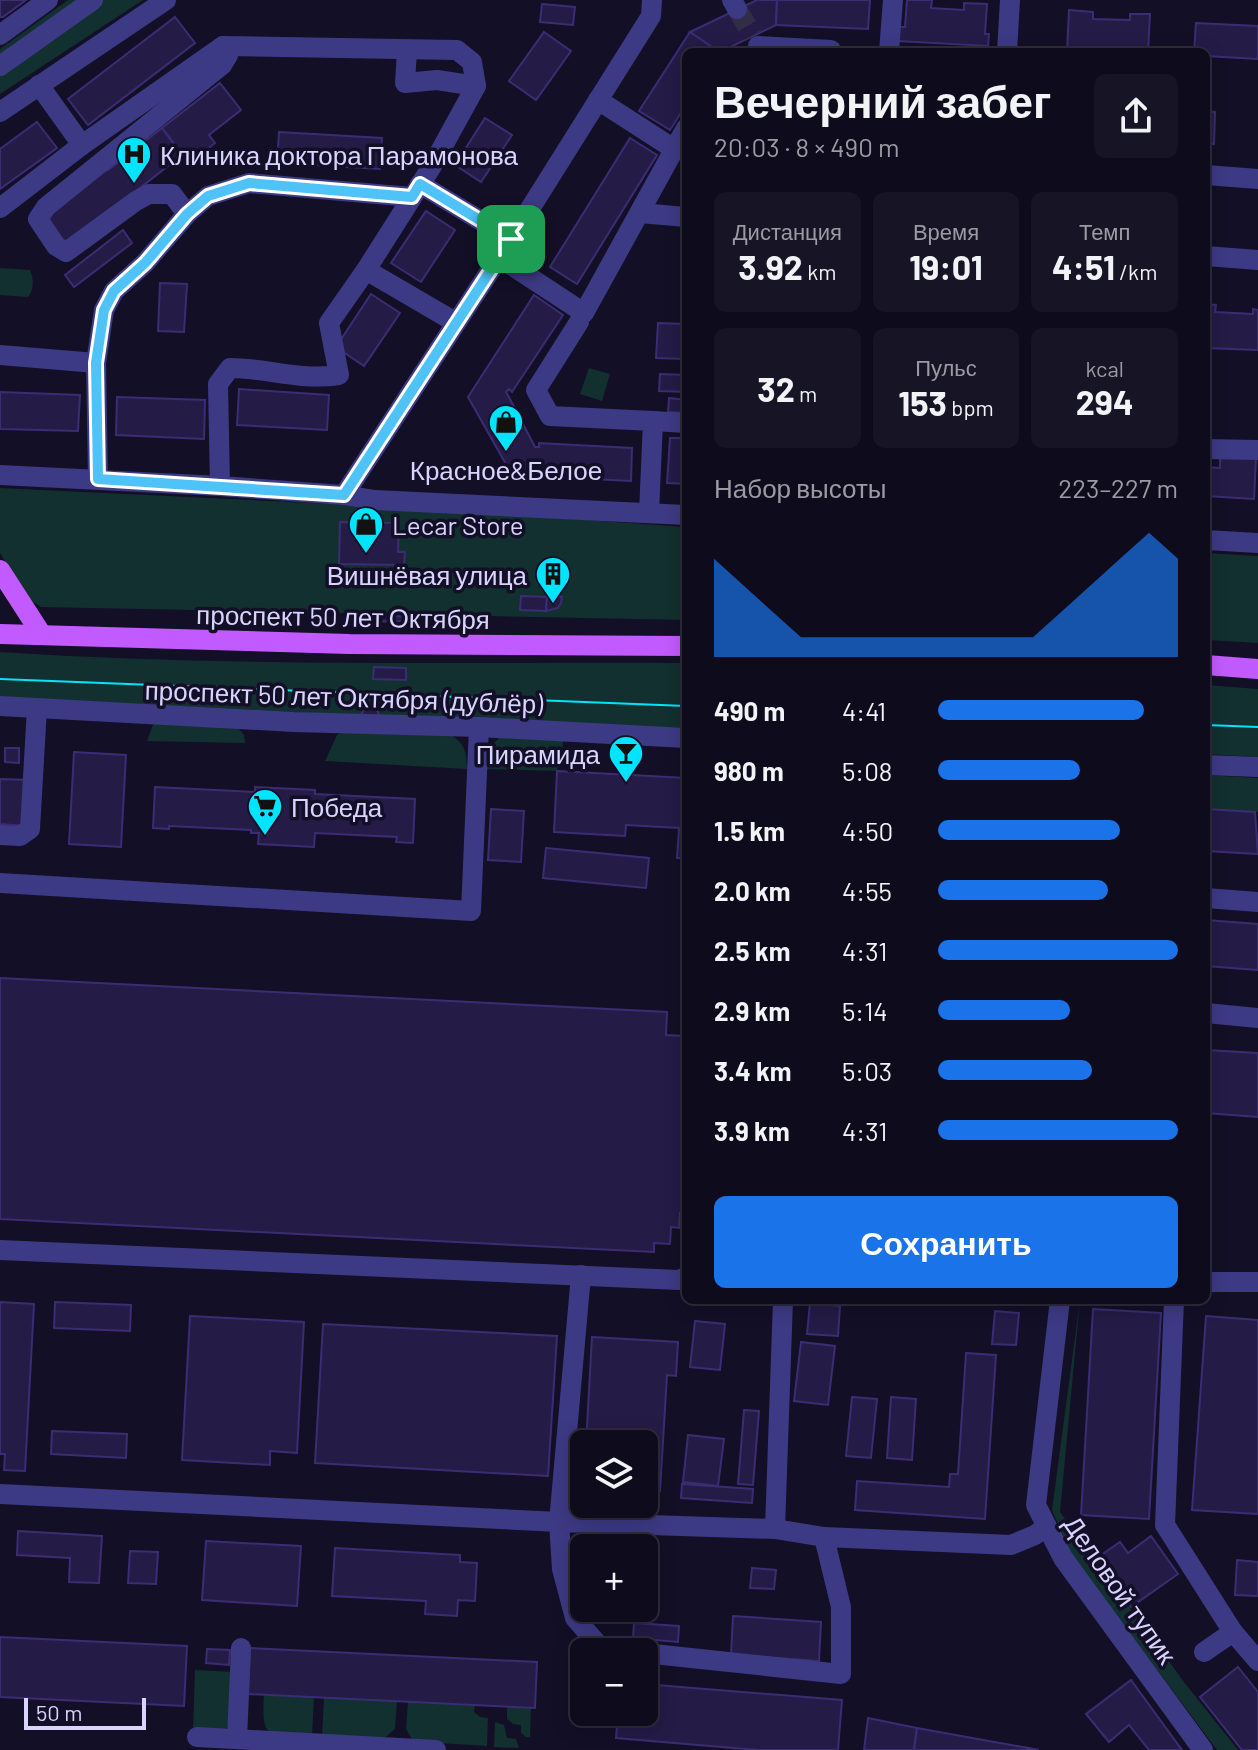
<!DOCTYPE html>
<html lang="ru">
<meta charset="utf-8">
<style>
body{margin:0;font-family:Barlow,sans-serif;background:#171425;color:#f1f3f6;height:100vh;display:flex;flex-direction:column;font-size:30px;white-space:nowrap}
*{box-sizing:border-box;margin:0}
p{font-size:26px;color:#9b9ba3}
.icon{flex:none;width:44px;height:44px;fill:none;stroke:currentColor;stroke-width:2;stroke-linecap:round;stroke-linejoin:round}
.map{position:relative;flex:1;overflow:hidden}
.sheet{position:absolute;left:682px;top:48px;width:528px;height:1256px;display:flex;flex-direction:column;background:#0e0b1c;border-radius:12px;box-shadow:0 4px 20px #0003,0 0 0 2px #2e2b3b}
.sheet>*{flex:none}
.fabs{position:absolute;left:570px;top:1430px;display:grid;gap:16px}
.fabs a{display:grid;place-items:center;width:88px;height:88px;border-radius:12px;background:#0e0b1c;box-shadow:0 4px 20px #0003,0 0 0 2px #2e2b3b;font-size:40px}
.scale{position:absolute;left:24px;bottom:20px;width:122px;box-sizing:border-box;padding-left:8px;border:4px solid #d9d4ff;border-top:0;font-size:22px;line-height:28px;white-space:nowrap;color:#d9d4ff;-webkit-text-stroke:6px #130f26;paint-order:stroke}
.pin{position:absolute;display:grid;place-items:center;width:68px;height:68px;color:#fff;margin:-34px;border-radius:16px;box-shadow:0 4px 12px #0006}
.round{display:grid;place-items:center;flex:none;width:84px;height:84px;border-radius:12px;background:#171425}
.overview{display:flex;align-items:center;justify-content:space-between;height:136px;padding:0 32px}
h1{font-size:44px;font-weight:700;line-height:60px}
.figures{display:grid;grid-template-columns:repeat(3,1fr);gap:12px;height:136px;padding:8px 32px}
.figures div{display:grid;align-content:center;border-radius:12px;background:#171425;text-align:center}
.figures b{font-size:34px;font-weight:700}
.figures small{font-size:22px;font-weight:400}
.figures p{font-size:22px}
.chart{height:224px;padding:16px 32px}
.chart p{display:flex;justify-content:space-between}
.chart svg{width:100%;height:144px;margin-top:8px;fill:#1a73e8;opacity:.7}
.primary-button{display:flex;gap:16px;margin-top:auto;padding:16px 32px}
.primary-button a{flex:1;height:92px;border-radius:12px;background:#1a73e8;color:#fff;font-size:32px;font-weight:700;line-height:92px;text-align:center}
ul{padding:0 32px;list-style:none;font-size:26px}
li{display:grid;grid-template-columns:128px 96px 1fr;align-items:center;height:60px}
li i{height:20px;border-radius:10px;background:#1a73e8}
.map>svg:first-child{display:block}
</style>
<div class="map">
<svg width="1258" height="1750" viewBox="0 0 1258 1750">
<rect width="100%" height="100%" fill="#130f26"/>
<g fill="#12302f">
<path d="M68,0H143L0,94V49Z"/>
<path d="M0,268L30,270C34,278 34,290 28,297L0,295Z"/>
<path d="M589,368L610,374L602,401L580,394Z"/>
<path d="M0,488L416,508L686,527V620L41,607L27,598L0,553Z"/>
<path d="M1206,553L1258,556V643L1206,640Z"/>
<path d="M0,652C228,667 458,662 686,663V732L0,697Z"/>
<path d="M1206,685L1258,689V757L1206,754Z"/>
<path d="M154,722L238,728L244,735L245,743L147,741Z"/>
<path d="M347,729L449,734C465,743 466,751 467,769L325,761L337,735Z"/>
<path d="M500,737L563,739L562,757L557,771L487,769L492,745Z"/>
<path d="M1206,775L1258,778V812L1206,809Z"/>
<path d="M1080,1300L1060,1512L1184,1682L1238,1750H1217L1070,1553L1052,1510Z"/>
<path d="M195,1670L235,1672L230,1725L222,1732L193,1731Z"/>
<path d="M264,1695L314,1697L312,1736C269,1733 261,1743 264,1695Z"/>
<path d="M324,1698L397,1701L395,1729L382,1740L322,1736Z"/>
<path d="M408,1702L475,1705L474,1712L480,1717L488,1718L487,1746L423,1742L412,1739L406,1729Z"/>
<path d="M507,1706L531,1708L530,1737H526L521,1733V1725L513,1724L507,1719Z"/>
<path d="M495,1722L504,1725L507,1738L516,1739L519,1748L494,1747Z"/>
</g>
<g fill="#241b47" stroke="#3b2d73" stroke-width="2">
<path d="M0,0H26L3,17H0Z"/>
<path d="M757,0H777L776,25L720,52L690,32Z"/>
<path d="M777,0H870L868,29L776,25Z"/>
<path d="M907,0H932L931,8L964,10V3L987,4L985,34H989L988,46L898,41L899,27H905Z"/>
<path d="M542,4L575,7L573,25L540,22Z"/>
<path d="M1069,10L1093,12V19L1130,20V14H1150L1148,52L1067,51Z"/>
<path d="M175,17L195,43L88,125L68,99Z"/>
<path d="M1196,23L1258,26V59L1206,56V52H1194Z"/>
<path d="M544,32L571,51L536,100L509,81Z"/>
<path d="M690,32L719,52H686V105L670,130L639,111Z"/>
<path d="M220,83L241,110L209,135L215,143L189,163L162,128Z"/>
<path d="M1206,111L1215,112L1214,144L1206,143Z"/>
<path d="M485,118L512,135L481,182L455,165Z"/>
<path d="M37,122L57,148L0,189V149Z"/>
<path d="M162,128L182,155L67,245L46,219L101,170H108Z"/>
<path d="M279,132L382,138L380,169L277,163Z"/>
<path d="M630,138L657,155L577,284L550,267Z"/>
<path d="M426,211L455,230L421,282L391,263Z"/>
<path d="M123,230L132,243L74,287L65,275Z"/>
<path d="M160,283L187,284L184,332L158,331Z"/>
<path d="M371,294L400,313L364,366L336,347Z"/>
<path d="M534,295L563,315L512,392L509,389L506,392L510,399L535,447H539V443L632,448L631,481L512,475L468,397Z"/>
<path d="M1206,304L1216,305L1215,312L1253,314V309L1258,310V350L1206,348Z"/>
<path d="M658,323L686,324V359L656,358Z"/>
<path d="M660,374L686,375V392L659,391Z"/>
<path d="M239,389L329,395L327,430L237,425Z"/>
<path d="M0,392L80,395L78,431L0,429Z"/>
<path d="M117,397L205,400L204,439L116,435Z"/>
<path d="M669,398L686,400V413L668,412Z"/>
<path d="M670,438H686V484L667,483Z"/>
<path d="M1220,456L1256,458L1254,499L1206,496V467L1220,468Z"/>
<path d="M340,522L399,523L398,552H405L404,565L339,564Z"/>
<path d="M521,596L547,597L546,611L520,610Z"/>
<path d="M547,597H562L561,603L558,608L546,611Z"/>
<path d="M349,613L412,617V621L348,622Z"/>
<path d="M374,667L406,668V680L373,679Z"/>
<path d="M375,704L381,721H357L367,705Z"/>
<path d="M5,748H19V763L5,762Z"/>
<path d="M74,752L126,755L121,847L69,844Z"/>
<path d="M557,771L686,778V858H677L679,828L626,825L625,836L554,832Z"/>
<path d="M0,779L28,780L25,826L0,824Z"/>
<path d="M155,787L255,792V787L315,790V794L415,799L413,843L396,842L397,837L315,833L314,847L258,844L259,833H251V830L169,826V829L153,828Z"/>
<path d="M491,809L524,811L521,862L488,860Z"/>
<path d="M1206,809L1255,812L1258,854L1206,851Z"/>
<path d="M546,848L649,858L646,888L543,878Z"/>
<path d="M1206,920L1258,924V970L1206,966Z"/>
<path d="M0,978L667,1012L666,1035L686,1036V1168L684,1213H680L679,1228L671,1227L670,1244L654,1243V1252L0,1219Z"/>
<path d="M1206,1050L1258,1053V1117L1206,1113Z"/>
<path d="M0,1302L34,1304L25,1471L4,1470L5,1454H0Z"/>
<path d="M55,1302L131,1305L130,1331L54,1328Z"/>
<path d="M810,1303L840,1306L838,1336L807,1334Z"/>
<path d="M1093,1309L1161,1313L1149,1519L1081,1515Z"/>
<path d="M995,1311L1019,1313L1016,1345L992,1344Z"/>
<path d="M190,1316L304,1322L297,1453L270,1451V1465L182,1460Z"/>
<path d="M1206,1316L1258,1320V1514L1192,1510Z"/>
<path d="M695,1321L725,1324L720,1370L690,1367Z"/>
<path d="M323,1324L557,1336L548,1476L315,1463Z"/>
<path d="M592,1337L678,1342L676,1376L667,1375L660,1491L644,1490V1444H586Z"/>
<path d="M801,1342L835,1346L828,1405L794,1401Z"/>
<path d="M966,1353L996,1355L985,1519L855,1510L857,1481L949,1487L950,1474H958Z"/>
<path d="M852,1397L877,1399L871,1458L846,1456Z"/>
<path d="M891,1397L916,1399L912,1460L887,1458Z"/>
<path d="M744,1410L759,1411L753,1485L738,1484Z"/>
<path d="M52,1431L127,1434L126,1458L51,1454Z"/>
<path d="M688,1435L724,1439L718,1486L683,1482Z"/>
<path d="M682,1484L753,1489L752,1503L681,1498Z"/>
<path d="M18,1531L102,1536L99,1583L69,1582L70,1558L17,1555Z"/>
<path d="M1151,1536L1178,1574L1131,1607L1097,1558L1120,1542L1128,1553Z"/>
<path d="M206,1541L301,1546L297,1606L202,1600Z"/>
<path d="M335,1548L460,1555V1562L477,1563L475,1601L458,1600L457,1616L425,1614L426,1601L332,1596Z"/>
<path d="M130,1551L158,1552L156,1584L128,1583Z"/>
<path d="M1237,1560L1258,1562V1596L1235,1595Z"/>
<path d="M752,1568L776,1570L774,1589L750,1588Z"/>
<path d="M733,1616L821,1622L819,1661L731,1655Z"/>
<path d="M634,1623L679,1626L678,1642L633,1638Z"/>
<path d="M0,1637L187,1646L184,1706L0,1697Z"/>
<path d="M250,1648L537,1662L535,1708L248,1694Z"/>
<path d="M207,1649L230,1650L229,1665L206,1663Z"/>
<path d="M1238,1667L1258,1692V1750H1242L1200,1697Z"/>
<path d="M1131,1680L1182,1750H1149L1129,1725L1109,1742L1086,1714Z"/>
<path d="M644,1684L842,1700L838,1750H757L616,1738L618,1712H644Z"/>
<path d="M868,1718L917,1728L914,1750H864Z"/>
<path d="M917,1728L1039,1750H914Z"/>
</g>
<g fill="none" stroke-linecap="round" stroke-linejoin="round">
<path stroke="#312d47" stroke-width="20" stroke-dasharray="20 10" stroke-linecap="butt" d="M737,9L753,36"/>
<g stroke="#3d3a85" stroke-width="20">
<path d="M732,0L737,9"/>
<path d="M0,35L48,0"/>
<path d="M758,46L831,50"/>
<path d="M407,50L405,83L437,80L476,86"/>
<path d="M889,52L893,0"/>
<path d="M1007,52L1010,0"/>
<path d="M0,66L93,0"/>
<path d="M39,85L82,145"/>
<path d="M598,100L674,149"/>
<path d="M0,112L166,0"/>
<path d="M1206,175L1258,179"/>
<path d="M420,184L511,239"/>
<path d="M0,208L82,145L223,46L457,50L472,62L476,86L432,166L366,270L329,323L339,375C301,381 267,368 230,368L218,384L220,486"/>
<path d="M640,213L686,217"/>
<path d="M187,214L172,194H149L136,201L66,252L56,246L38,219L46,207L222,65L228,55L223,46"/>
<path d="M1206,256L1258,260"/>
<path d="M499,257L584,313L686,128"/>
<path d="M366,270L455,322"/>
<path d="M579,322L536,390L550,416L653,421L649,513"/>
<path d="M0,355L96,363"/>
<path d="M653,421L686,423"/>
<path d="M1206,449L1258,450"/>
<path d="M0,475L220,486L344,495L375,500L686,515"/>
<path d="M98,479L96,363L104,310L114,291L145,263L187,214L208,196L249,183L412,197"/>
<path d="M344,495L511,239L651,16L652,0"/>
<path d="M1206,540L1258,543"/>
<path d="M0,706L294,722L479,727L686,738"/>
<path d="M1206,765L1258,767"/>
<path d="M0,835L20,836L30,829L37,708"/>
<path d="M0,883L471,911L479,727"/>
<path d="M1206,898L1258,902"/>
<path d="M1206,1013L1258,1018"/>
<path d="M0,1250L679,1280L686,1277"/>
<path d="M1206,1282H1258"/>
<path d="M1060,1300L1036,1505L1063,1558L1203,1750"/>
<path d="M1174,1300L1165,1525L1233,1632L1204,1652"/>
<path d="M0,1494L559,1522L581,1275"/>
<path d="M775,1529L783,1300"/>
<path d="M824,1537L1011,1545L1035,1535L1046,1527"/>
<path d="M1233,1632L1258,1661"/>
<path d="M638,1652L601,1648L575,1618L562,1569L559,1522L775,1529L824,1537L841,1607V1674L644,1653"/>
<path d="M197,1737L436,1750"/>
<path d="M237,1739L241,1648"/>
</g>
<g stroke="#c25bff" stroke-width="20">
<path d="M0,570L42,635"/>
<path d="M0,634L349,644L686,646"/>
<path d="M1206,665L1258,669"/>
</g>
<g stroke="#00e5ff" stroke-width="2">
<path d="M0,679L686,706"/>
<path d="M1206,725L1258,727"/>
</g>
</g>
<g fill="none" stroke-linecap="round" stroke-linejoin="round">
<g stroke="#fff" stroke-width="16">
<path id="route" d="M249,183L412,197L420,184L511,239L344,495L98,479L96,363L104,310L114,291L145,263L187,214L208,196Z"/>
</g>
<use href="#route" stroke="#4fc3f7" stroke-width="10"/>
</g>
<defs>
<g id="hospital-pin" transform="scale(1.8)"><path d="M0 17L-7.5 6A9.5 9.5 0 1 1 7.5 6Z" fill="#00e5ff" stroke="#130f26"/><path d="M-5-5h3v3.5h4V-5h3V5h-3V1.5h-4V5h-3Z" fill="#111"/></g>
<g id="shop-pin" transform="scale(1.8)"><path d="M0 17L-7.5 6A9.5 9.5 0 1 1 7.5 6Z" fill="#00e5ff" stroke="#130f26"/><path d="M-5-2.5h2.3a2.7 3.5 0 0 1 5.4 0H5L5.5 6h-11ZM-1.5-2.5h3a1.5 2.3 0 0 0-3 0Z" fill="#111"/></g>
<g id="building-pin" transform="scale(1.8)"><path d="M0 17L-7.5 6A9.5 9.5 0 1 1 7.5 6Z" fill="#00e5ff" stroke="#130f26"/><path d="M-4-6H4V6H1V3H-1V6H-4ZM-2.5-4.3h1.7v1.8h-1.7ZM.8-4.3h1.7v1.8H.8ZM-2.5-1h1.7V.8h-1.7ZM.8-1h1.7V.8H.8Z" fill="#111"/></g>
<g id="bar-pin" transform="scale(1.8)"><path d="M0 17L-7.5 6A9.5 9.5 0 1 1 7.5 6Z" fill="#00e5ff" stroke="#130f26"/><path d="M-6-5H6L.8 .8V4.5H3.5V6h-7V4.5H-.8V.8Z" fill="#111"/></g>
<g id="supermarket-pin" transform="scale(1.8)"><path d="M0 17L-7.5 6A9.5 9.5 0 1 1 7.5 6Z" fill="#00e5ff" stroke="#130f26"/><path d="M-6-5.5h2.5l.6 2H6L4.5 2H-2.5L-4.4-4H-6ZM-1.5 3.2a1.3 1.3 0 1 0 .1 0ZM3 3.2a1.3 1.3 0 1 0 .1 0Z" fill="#111"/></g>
</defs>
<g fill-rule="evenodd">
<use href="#hospital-pin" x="134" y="154"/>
<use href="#shop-pin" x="506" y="422"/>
<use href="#shop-pin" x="366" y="524"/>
<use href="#building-pin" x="553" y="574"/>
<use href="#bar-pin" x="626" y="753"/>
<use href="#supermarket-pin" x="265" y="806"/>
</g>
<g text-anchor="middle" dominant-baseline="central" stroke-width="7" stroke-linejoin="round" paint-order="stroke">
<g font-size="26" fill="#d9d4ff" stroke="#130f26" text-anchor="start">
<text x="160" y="154">Клиника доктора Парамонова</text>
<text x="506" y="469" text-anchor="middle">Красное&amp;Белое</text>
<text x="392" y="524">Lecar Store</text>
<text x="527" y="574" text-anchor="end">Вишнёвая улица</text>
<text x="600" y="753" text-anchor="end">Пирамида</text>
<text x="291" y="806">Победа</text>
</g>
<g font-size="26" fill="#d9d4ff" stroke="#130f26">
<text transform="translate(343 616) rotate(1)">проспект 50 лет Октября</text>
<text transform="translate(344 696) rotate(2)">проспект 50 лет Октября (дублёр)</text>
<text transform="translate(1121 1589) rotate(55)">Деловой тупик</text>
</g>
</g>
</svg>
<div class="fabs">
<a><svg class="icon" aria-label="layers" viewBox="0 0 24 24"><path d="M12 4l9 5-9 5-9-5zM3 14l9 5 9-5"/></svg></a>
<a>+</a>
<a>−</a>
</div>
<div class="scale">50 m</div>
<div class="pin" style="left:511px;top:239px;background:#1e9e55"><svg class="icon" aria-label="arrive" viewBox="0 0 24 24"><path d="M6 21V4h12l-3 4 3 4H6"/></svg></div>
<section class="sheet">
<div class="overview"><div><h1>Вечерний забег</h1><p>20:03 · 8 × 490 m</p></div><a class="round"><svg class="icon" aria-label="share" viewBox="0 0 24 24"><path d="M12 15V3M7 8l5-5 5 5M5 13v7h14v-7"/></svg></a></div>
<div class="figures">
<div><p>Дистанция</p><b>3.92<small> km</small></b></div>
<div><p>Время</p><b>19:01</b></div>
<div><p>Темп</p><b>4:51<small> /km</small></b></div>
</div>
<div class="figures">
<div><b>32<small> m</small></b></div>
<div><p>Пульс</p><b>153<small> bpm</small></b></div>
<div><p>kcal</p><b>294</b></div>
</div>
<div class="chart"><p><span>Набор высоты</span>223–227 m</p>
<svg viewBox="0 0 160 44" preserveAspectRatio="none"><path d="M0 44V14L10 22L20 30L30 38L40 38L50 38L60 38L70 38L80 38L90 38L100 38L110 38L120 30L130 22L140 14L150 6L160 14V44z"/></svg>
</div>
<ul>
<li><b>490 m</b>4:41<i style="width:86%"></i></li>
<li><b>980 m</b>5:08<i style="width:59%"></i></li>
<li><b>1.5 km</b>4:50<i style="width:76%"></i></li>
<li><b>2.0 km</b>4:55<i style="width:71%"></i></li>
<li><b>2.5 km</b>4:31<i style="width:100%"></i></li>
<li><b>2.9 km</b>5:14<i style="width:55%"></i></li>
<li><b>3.4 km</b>5:03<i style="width:64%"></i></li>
<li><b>3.9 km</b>4:31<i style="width:100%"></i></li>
</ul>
<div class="primary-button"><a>Сохранить</a></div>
</section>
</div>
